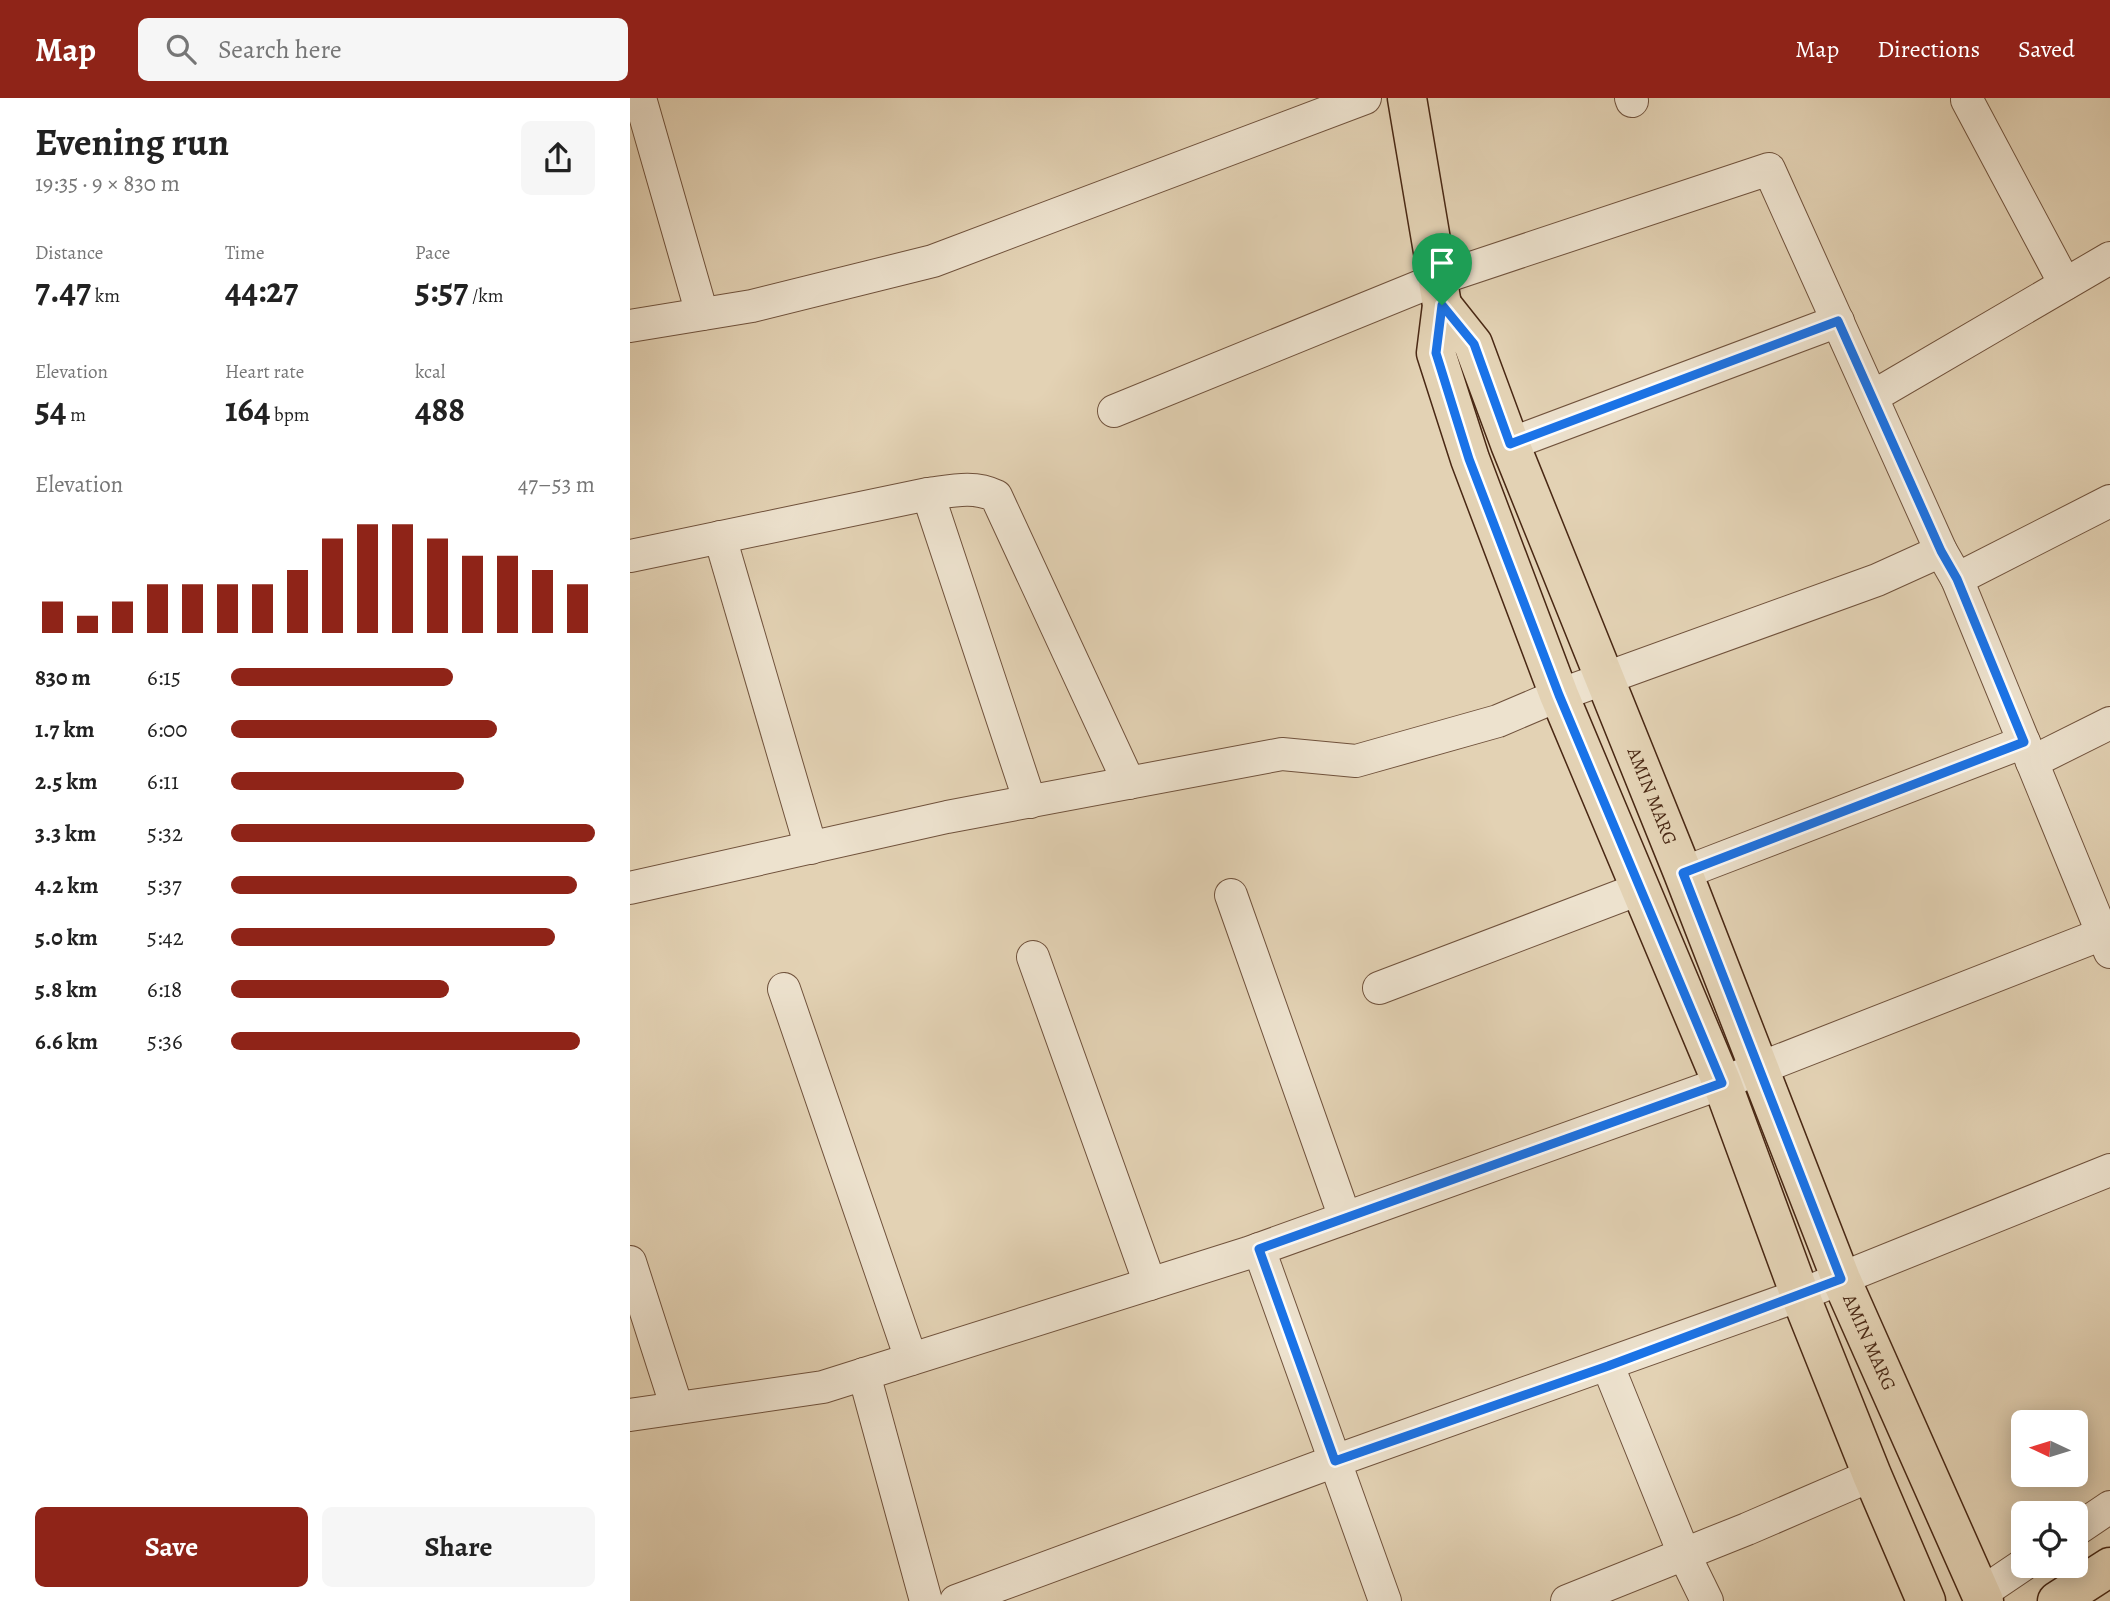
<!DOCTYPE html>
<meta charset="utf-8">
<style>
body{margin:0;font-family:Alegreya,serif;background:#f6f6f6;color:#222;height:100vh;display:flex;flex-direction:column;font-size:26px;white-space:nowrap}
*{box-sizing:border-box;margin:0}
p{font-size:23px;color:#767676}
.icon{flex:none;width:38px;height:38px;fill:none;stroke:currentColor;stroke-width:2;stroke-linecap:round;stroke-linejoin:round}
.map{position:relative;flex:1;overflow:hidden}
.panel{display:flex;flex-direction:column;background:#fff;width:630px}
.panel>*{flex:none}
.needle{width:46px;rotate:274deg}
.buttons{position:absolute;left:1381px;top:1312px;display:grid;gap:14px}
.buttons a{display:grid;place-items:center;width:77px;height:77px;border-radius:10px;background:#fff;box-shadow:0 4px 18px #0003;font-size:35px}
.pin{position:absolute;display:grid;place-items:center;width:60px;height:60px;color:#fff;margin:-72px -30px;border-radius:50% 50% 50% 0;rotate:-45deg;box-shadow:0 0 7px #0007}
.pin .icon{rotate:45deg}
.round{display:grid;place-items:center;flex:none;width:74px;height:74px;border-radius:10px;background:#f6f6f6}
.overview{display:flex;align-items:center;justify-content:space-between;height:119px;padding:0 35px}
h1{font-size:38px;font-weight:600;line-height:52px}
.figures{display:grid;grid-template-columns:repeat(3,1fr);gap:10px;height:119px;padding:7px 35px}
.figures div{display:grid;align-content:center}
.figures b{font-size:35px;font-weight:600}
.figures small{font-size:19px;font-weight:400}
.figures p{font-size:19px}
.chart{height:196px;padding:14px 35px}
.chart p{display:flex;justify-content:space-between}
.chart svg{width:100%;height:126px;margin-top:7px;stroke:#8f2418;stroke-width:6}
.button{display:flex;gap:14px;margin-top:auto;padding:14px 35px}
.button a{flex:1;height:80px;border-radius:10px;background:#8f2418;color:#fff;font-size:28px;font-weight:600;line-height:80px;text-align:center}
.button a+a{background:#f6f6f6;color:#222}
ul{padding:0 35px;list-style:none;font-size:23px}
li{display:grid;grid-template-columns:112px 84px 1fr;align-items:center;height:52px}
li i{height:18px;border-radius:9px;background:#8f2418}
header{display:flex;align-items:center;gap:42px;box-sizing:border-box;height:98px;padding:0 35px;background:#8f2418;color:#fff}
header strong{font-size:33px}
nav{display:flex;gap:38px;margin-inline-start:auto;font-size:24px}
.search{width:490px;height:63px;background:#f6f6f6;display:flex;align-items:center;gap:18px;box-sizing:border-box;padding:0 24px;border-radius:10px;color:#767676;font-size:26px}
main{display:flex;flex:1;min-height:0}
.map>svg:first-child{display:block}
</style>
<header>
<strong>Map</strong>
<div class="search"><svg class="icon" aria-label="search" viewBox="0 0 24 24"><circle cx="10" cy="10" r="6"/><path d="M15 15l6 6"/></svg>Search here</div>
<nav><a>Map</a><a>Directions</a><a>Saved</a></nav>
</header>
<main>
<section class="panel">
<div class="overview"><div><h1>Evening run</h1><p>19:35 · 9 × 830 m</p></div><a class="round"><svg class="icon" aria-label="share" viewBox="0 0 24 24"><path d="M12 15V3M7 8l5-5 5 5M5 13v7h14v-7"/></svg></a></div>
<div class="figures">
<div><p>Distance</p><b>7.47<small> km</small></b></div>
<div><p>Time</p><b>44:27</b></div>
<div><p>Pace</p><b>5:57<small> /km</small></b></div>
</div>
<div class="figures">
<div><p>Elevation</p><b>54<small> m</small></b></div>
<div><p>Heart rate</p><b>164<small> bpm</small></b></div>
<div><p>kcal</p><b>488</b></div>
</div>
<div class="chart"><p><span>Elevation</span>47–53 m</p>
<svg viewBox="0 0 160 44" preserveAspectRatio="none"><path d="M5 44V33M15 44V38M25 44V33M35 44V27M45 44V27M55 44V27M65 44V27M75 44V22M85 44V11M95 44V6M105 44V6M115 44V11M125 44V17M135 44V17M145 44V22M155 44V27"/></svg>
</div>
<ul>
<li><b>830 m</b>6:15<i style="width:61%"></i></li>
<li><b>1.7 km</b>6:00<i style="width:73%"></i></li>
<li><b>2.5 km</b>6:11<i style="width:64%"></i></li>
<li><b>3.3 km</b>5:32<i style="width:100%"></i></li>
<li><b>4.2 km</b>5:37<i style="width:95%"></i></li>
<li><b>5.0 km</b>5:42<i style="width:89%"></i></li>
<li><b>5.8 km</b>6:18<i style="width:60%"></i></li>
<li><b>6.6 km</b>5:36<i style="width:96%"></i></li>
</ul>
<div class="button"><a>Save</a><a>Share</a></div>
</section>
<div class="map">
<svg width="1480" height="1503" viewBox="0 0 1480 1503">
<rect width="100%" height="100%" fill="#e3d2b4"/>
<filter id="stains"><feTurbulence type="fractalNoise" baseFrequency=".00286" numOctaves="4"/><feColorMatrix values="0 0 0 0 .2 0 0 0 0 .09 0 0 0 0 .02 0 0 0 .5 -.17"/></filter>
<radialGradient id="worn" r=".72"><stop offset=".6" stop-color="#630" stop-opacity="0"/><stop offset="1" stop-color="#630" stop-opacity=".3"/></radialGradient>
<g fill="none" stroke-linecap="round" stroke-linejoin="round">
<g stroke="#70523c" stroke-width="34">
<g id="minor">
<path d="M10,0L72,216"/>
<path d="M1001,0L1002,3"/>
<path d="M1337,2L1435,186"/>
<path d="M0,228L122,208L303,163L735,0"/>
<path d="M1242,299L1480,160"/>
<path d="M484,313L808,181L1139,71L1311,453L1327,481L1480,854"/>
<path d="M880,346L1208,223"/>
<path d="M298,396C321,393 344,387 366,398L499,685"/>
<path d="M90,439L181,750"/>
<path d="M0,458L298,396L400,704"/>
<path d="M1327,481L1480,403"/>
<path d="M1402,664L1480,625"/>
<path d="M1053,775L1394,644"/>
<path d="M0,790L317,719L652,656L726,663L868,623L929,597L1247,482L1311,453"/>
<path d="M601,797L715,1120"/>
<path d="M403,859L520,1186"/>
<path d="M749,890L1009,791"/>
<path d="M154,891L281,1261"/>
<path d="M629,1151L755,1503"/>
<path d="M0,1164L47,1310"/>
<path d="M978,1268L1054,1456L1077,1503"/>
<path d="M234,1276L296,1503"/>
<path d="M0,1317L193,1289L618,1155L1092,985L1480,833"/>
<path d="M1446,1432L1480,1409"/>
<path d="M1350,1496L1393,1467"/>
<path d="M326,1503L705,1363L1170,1197L1480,1072"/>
<path d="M937,1503L1117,1431L1242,1377"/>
</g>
</g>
<g stroke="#492814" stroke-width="41">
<g id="major">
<path d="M777,0L812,207L806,255L840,361L929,597L1092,985L1170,1197L1242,1377L1296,1503"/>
<path id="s1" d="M812,207L843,246L880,346L1053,775L1211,1181L1354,1503"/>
</g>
</g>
<g stroke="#492814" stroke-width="41">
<path id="highway" d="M1427,1503L1480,1469"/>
</g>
<use href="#minor" stroke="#ede2ce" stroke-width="32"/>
<use href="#major" stroke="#e3d2b4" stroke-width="38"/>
<use href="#highway" stroke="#e3d2b4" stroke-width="38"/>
</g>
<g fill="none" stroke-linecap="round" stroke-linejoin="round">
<g stroke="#fff" stroke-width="14">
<path id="route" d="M812,207L844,246L880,346L1208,223L1311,453L1327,481L1394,644L1053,775L1211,1181L978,1268L705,1363L629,1151L1092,985L929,597L839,361L806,255Z"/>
</g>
<use href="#route" stroke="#1a73e8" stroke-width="9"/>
</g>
<g text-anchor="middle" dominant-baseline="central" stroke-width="5" stroke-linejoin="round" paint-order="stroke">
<g font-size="19" fill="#492814" stroke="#ede2ce">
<text stroke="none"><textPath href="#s1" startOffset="536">AMIN MARG</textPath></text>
<text stroke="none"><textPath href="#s1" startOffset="1124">AMIN MARG</textPath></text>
</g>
</g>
<rect width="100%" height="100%" filter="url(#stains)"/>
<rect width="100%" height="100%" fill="url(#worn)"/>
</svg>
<div class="buttons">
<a><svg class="needle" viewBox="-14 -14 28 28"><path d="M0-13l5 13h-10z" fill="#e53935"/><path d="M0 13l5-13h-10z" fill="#767676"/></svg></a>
<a><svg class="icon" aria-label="locate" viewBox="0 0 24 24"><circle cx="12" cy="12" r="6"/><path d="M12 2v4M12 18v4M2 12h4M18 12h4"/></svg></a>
</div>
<div class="pin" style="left:812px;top:207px;background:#1e9e55"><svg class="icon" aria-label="arrive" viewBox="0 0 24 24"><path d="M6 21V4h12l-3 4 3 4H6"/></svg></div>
</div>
</main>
